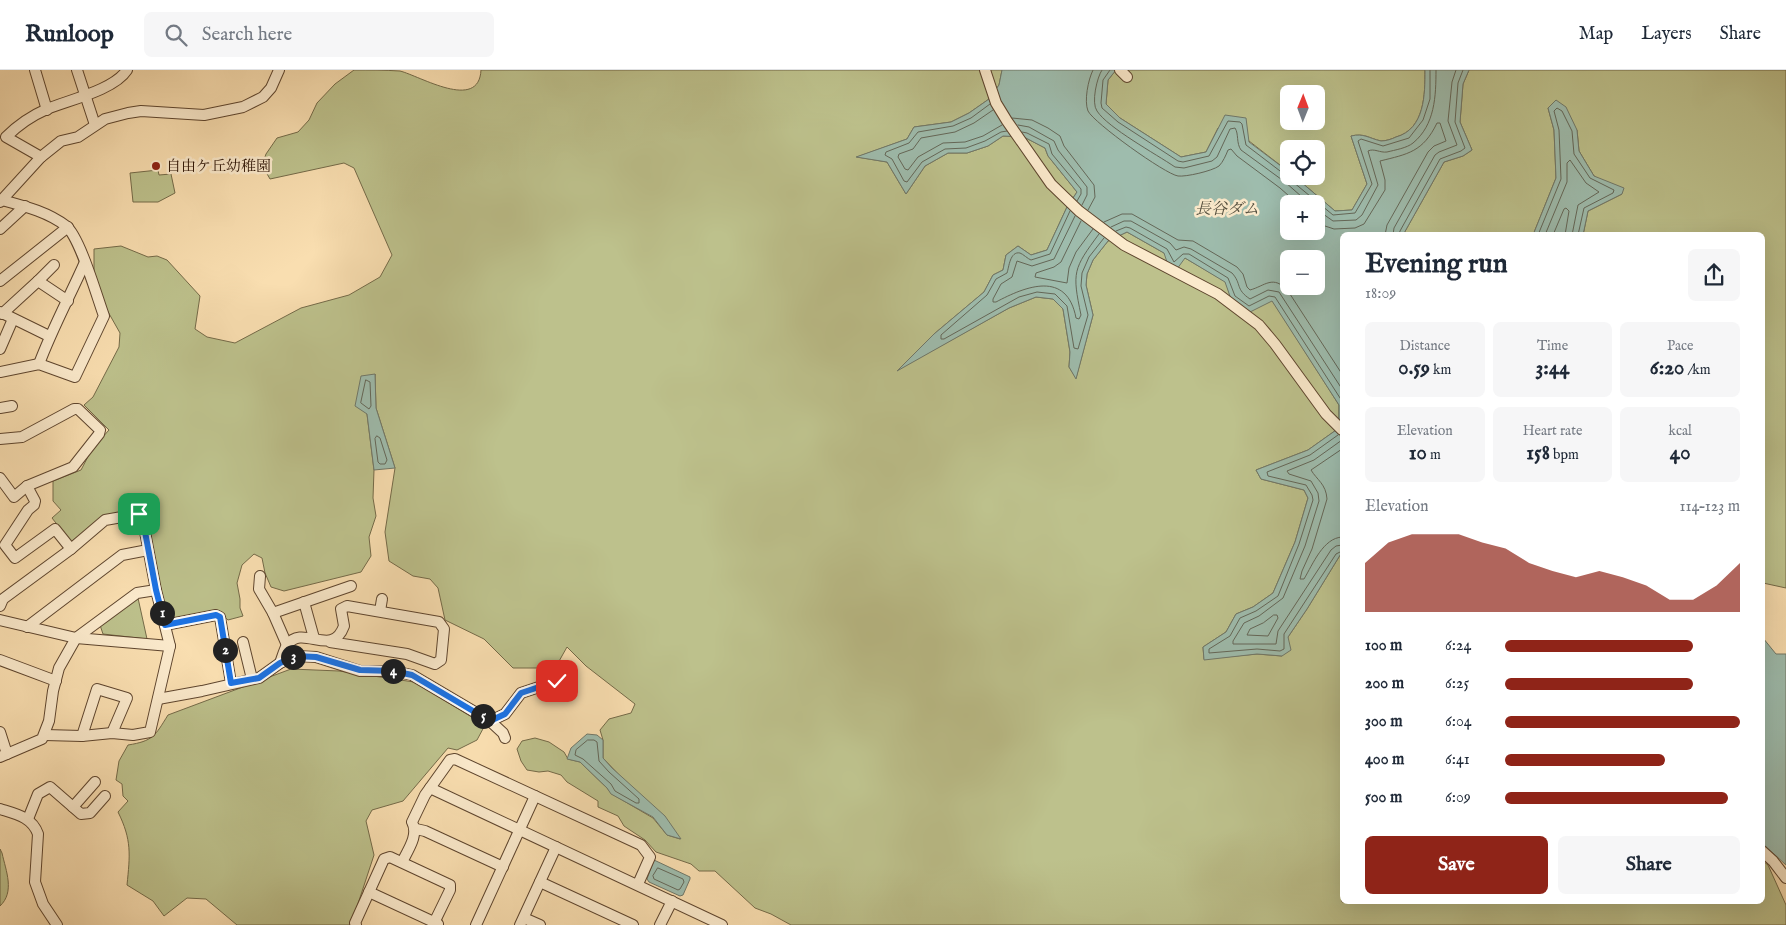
<!DOCTYPE html>
<meta charset="utf-8">
<style>
body{margin:0;font-family:"IM FELL English","Noto Serif JP",serif;background:#f6f6f7;color:#1f2937;height:100vh;display:flex;flex-direction:column;font-size:19px;white-space:nowrap}
*{box-sizing:border-box;margin:0}
p{font-size:16px;color:#747a83}
.icon{flex:none;width:28px;height:28px;fill:none;stroke:currentColor;stroke-width:2;stroke-linecap:round;stroke-linejoin:round}
.map{position:relative;flex:1;overflow:hidden}
.details{position:absolute;left:1340px;top:162px;width:425px;height:672px;display:flex;flex-direction:column;background:#fff;border-radius:8px;box-shadow:0 5px 20px #0002}
.details>*{flex:none}
.needle{width:32px;rotate:1deg}
.fabs{position:absolute;left:1280px;top:15px;display:grid;gap:10px}
.fabs a{display:grid;place-items:center;width:45px;height:45px;border-radius:8px;background:#fff;box-shadow:0 5px 20px #0002;font-size:25px}
.pin{position:absolute;display:grid;place-items:center;width:42px;height:42px;color:#fff;margin:-21px;border-radius:10px;box-shadow:0 2px 8px #0006}
.km{position:absolute;width:25px;height:25px;margin:-12px;border-radius:50%;background:#222;color:#fff;font-size:14px;line-height:25px;text-align:center}
.round{display:grid;place-items:center;flex:none;width:52px;height:52px;border-radius:8px;background:#f6f6f7}
.summary{display:flex;align-items:center;justify-content:space-between;height:85px;padding:0 25px}
h1{font-size:28px;font-weight:800;line-height:38px}
.metrics{display:grid;grid-template-columns:repeat(3,1fr);gap:8px;height:85px;padding:5px 25px}
.metrics div{display:grid;align-content:center;border-radius:8px;background:#f6f6f7;text-align:center}
.metrics b{font-size:21px;font-weight:800}
.metrics small{font-size:14px;font-weight:400}
.metrics p{font-size:14px}
.chart{height:140px;padding:10px 25px}
.chart p{display:flex;justify-content:space-between}
.chart svg{width:100%;height:90px;margin-top:5px;fill:#8f2418;opacity:.7}
.primary-button{display:flex;gap:10px;margin-top:auto;padding:10px 25px}
.primary-button a{flex:1;height:58px;border-radius:8px;background:#8f2418;color:#fff;font-size:20px;font-weight:800;line-height:58px;text-align:center}
.primary-button a+a{background:#f6f6f7;color:#1f2937}
ul{padding:0 25px;list-style:none;font-size:16px}
li{display:grid;grid-template-columns:80px 60px 1fr;align-items:center;height:38px}
li i{height:12px;border-radius:6px;background:#8f2418}
header{display:flex;align-items:center;gap:30px;box-sizing:border-box;height:70px;padding:0 25px;background:#fff;border-bottom:1px solid #e0e1e3}
header strong{font-size:24px}
nav{display:flex;gap:28px;margin-inline-start:auto;font-size:18px}
.search{width:350px;height:45px;background:#f6f6f7;display:flex;align-items:center;gap:12px;box-sizing:border-box;padding:0 18px;border-radius:8px;color:#747a83;font-size:19px}
.map>svg:first-child{display:block}
</style>
<header>
<strong>Runloop</strong>
<div class="search"><svg class="icon" aria-label="search" viewBox="0 0 24 24"><circle cx="10" cy="10" r="6"/><path d="M15 15l6 6"/></svg>Search here</div>
<nav><a>Map</a><a>Layers</a><a>Share</a></nav>
</header>
<div class="map">
<svg width="1786" height="855" viewBox="0 0 1786 855">
<rect width="100%" height="100%" fill="#f9deb0"/>
<filter id="stains"><feTurbulence type="fractalNoise" baseFrequency=".004" numOctaves="4"/><feColorMatrix values="0 0 0 0 .2 0 0 0 0 .09 0 0 0 0 .02 0 0 0 .5 -.17"/></filter>
<radialGradient id="worn" r=".72"><stop offset=".6" stop-color="#630" stop-opacity="0"/><stop offset="1" stop-color="#630" stop-opacity=".3"/></radialGradient>
<g fill="#bdc18c" stroke="#746a48" fill-rule="evenodd">
<path d="M354,0C368,0 386,0 400,1C420,6 479,42 481,0H1002L999,15L989,29L969,43L951,52L914,57L907,69L857,87L887,92L906,124L925,96L948,83H967L988,76L1003,66L1024,67L1045,78L1048,86L1077,122L1067,137L1047,180L1031,185L1018,176L1006,185L1003,200L993,205L984,222L934,264L899,299L1009,238L1036,227L1053,229L1063,239L1070,282L1069,297L1076,308L1093,245L1086,215L1087,204L1093,190L1108,171L1127,162L1164,183L1185,188L1226,212L1231,229L1272,230L1339,335V358L1308,380L1256,400L1261,409L1304,420L1308,428L1295,472L1273,523L1253,537L1236,544L1226,562L1203,577L1204,589L1257,584L1282,586L1288,567L1307,539L1342,482V832H1762L1763,791L1768,795L1786,835V855H791L771,844L755,838L715,801H699L691,794L656,782L645,770L624,756L618,746L598,737V731L567,712L561,705L548,701L539,702L527,700L521,691L517,679L522,671L535,668L549,672L564,682L568,689L580,692L607,718L612,724L653,748L667,765L680,769L603,688V670L600,660L609,649L631,643L635,634L586,596L567,577L558,593L552,598H513L484,569L445,550L438,518L430,509L413,506L389,491L385,462L395,398L376,338L375,304L367,344L374,400L373,428L376,446L369,467L371,486L361,502L284,521L271,517L265,503L262,488L254,484L242,495L237,513L240,529V538L243,546L228,550L219,542L167,550L158,510L147,442H139L100,449L71,472L52,448L61,440L53,431V411L81,400L92,379L109,360L84,335L93,327L119,277L120,263L94,217V179L121,176L148,187L157,186L167,190L200,226L195,259L207,267L235,273L301,238L349,225L380,207L392,185L354,98L344,93L270,109L262,95L266,84L277,68L298,62L309,50L317,33L335,14Z"/>
<path d="M1116,0H1425C1425,24 1425,59 1396,67C1392,69 1386,71 1381,71C1368,68 1365,63 1351,66L1367,114L1352,140L1335,141L1294,106H1316V79H1289V102L1249,71L1218,58L1206,82L1181,87L1120,48L1106,34L1108,10ZM1289,24H1316V51H1289Z"/>
<path d="M1469,0H1786V518L1763,513L1762,165H1583L1588,141L1622,124L1594,106L1579,81L1577,60L1548,38L1554,60L1556,108L1533,165H1403L1444,92L1463,86L1472,80L1460,52L1463,14Z"/>
<path d="M158,100L159,105L171,104L175,123L158,132H133L130,103Z"/>
<path d="M138,528L147,569L103,564L100,555Z"/>
<path d="M291,599L339,601L414,612L485,655L477,670L457,680L448,678L403,731L372,740L366,751L374,785L351,855H237L206,829L187,828L164,846L153,831L127,815C130,785 132,770 118,742L128,731L123,726L122,714L116,710L119,691L128,675C153,671 155,666 168,645Z"/>
<path d="M0,779L2,783C6,801 15,822 0,836Z"/>
</g>
<g fill="#9ebcad" stroke="#707869" fill-rule="evenodd">
<path d="M1002,0H1116L1108,10L1106,34L1120,48L1181,87L1206,82L1225,45L1246,48L1249,72L1289,102V106H1294L1335,141L1352,140L1367,114L1351,66C1364,63 1368,68 1381,71C1386,71 1392,69 1396,67C1425,59 1425,24 1425,0H1469L1463,14L1460,52L1472,80L1463,86L1444,92L1403,165H1342V482L1307,539L1288,567L1291,580L1282,586L1257,584L1204,590L1203,577L1226,562L1236,544L1253,537L1273,523L1295,472L1308,428L1304,420L1261,409L1256,400L1308,380L1339,358V335L1272,231L1250,242L1231,229L1225,212L1185,188L1177,199L1168,195L1164,183L1127,162L1108,171L1093,190L1087,204L1086,215L1093,245L1076,309L1069,297L1070,282L1063,239L1053,229L1036,227L1009,238L897,301L934,264L984,222L993,205L1003,200L1006,185L1018,176L1031,185L1047,180L1067,137L1077,122L1048,86L1045,78L1024,67L1003,66L988,76L967,83H948L925,96L906,124L887,92L856,87L907,69L914,57L951,52L969,43L989,29L999,15ZM1289,134H1316V161H1289ZM1289,189H1316V216H1289Z"/>
<path d="M1556,30L1566,37L1577,60L1579,81L1594,106L1624,118L1622,124L1588,141L1583,165H1533L1556,108L1554,60L1548,38Z"/>
<path d="M375,304L376,338L395,398L374,400L367,344L355,336L361,306Z"/>
<path d="M1763,568L1776,584H1786V795L1763,774Z"/>
<path d="M587,664L597,665L603,670V688L612,698L665,746L681,769L667,765L653,747L611,724L607,718L580,692L567,689L571,678Z"/>
<path d="M654,790L690,807V809L683,825L680,826L649,812L647,809Z"/>
</g>
<g fill="none" stroke-linecap="round" stroke-linejoin="round">
<g stroke="#646758" stroke-width="1">
<path d="M1093,0C1088,10 1084,31 1088,41C1094,53 1165,104 1178,106C1186,107 1212,101 1219,96C1223,92 1226,85 1228,80L1231,79L1237,86L1280,118L1298,134"/>
<path d="M1102,0C1097,7 1091,33 1097,41C1108,58 1156,84 1175,97L1184,98L1212,91L1217,87L1230,59L1235,58C1239,64 1236,73 1241,80L1285,112L1310,134"/>
<path d="M1110,0L1103,10L1101,33L1102,38L1118,52L1178,91L1183,92L1209,86L1228,51L1240,52L1242,54L1246,75L1284,104L1289,105"/>
<path d="M990,34L971,48L953,56L918,62L909,73L886,82L885,85L892,89L904,111L907,112L922,92L945,79L966,78L985,71L1001,62L1007,61"/>
<path d="M993,40L974,53L955,62L921,68L913,79L899,84L898,87L905,99L908,100L918,87L943,73L965,72L983,66L1002,55"/>
<path d="M1012,48L1032,50L1048,58L1060,66L1064,76L1094,115L1095,127L1088,140"/>
<path d="M1018,55L1029,57L1054,71L1058,80L1087,117V125L1082,135"/>
<path d="M1022,62L1027,63L1049,74L1052,84L1081,119V124L1077,131"/>
<path d="M1291,106L1293,112L1333,145L1355,143L1372,114L1358,71L1361,69L1383,76L1409,68L1423,50L1430,29V0"/>
<path d="M1316,139L1333,151L1356,150L1362,145L1378,115L1368,81C1374,78 1380,83 1387,82C1395,80 1407,78 1413,73C1435,55 1436,26 1436,0"/>
<path d="M1070,141L1050,184L1031,190C1028,189 1023,184 1020,183C1010,181 1009,197 1007,203L996,209L987,225L941,265V269H944L1019,227L1037,222L1055,224L1067,236L1074,278L1078,279L1088,245L1081,216L1082,203L1089,187L1104,168"/>
<path d="M1075,146L1054,189L1032,196L1017,191L1012,207L1001,214L993,229V232H996C1026,216 1067,200 1076,248L1079,249L1081,245C1072,202 1073,199 1099,164"/>
<path d="M1316,149L1325,156L1334,159L1355,158L1364,154L1385,120V110L1380,91C1408,84 1423,82 1437,53H1440L1446,71L1434,76L1428,82L1387,155L1385,165"/>
<path d="M1081,151L1061,192L1054,197L1036,203L1035,207L1067,213L1069,198L1076,182L1093,159"/>
<path d="M1104,152L1122,144H1132L1178,170L1193,171L1237,197L1243,204L1247,217L1250,220C1265,216 1273,204 1288,221L1342,304"/>
<path d="M1111,157L1124,151H1131L1170,173L1176,180L1184,177L1191,179L1232,203C1242,214 1235,219 1250,229L1268,220L1279,222L1342,319"/>
<path d="M1116,161L1126,157L1130,158L1167,179L1174,192L1183,184H1189L1228,208L1235,226L1249,236L1269,226L1275,227L1342,331"/>
<path d="M1393,165L1394,158L1435,85L1439,82L1457,75L1448,51L1452,12L1456,0"/>
<path d="M1399,165L1400,161L1440,89L1461,81L1465,78L1455,52L1458,13L1463,0"/>
<path d="M1538,165L1561,109L1559,60L1554,41L1557,38L1562,41L1572,61L1574,84L1590,108L1614,120L1613,123L1584,138L1578,165"/>
<path d="M1545,165L1567,112V93L1570,90L1586,113L1599,122L1578,135L1572,165"/>
<path d="M1553,165L1564,139L1566,138L1569,141L1565,165"/>
<path d="M366,310L370,312L371,336L369,339L361,333Z"/>
<path d="M1338,365L1310,385L1267,402L1268,406L1306,415L1312,425L1313,430L1299,474L1278,526L1256,541L1240,548L1230,566L1209,579V583L1257,579L1280,581L1284,579V564L1336,484L1342,481"/>
<path d="M377,366L380,368L387,390L385,394H380L378,392L375,369Z"/>
<path d="M1342,370L1314,390L1287,401L1289,404L1311,411L1318,423L1319,431L1305,476L1283,528L1259,546L1244,553L1233,571V574H1276L1278,561L1331,480L1336,476L1342,475"/>
<path d="M1342,379L1311,400C1317,410 1326,414 1327,429L1312,479L1302,501L1300,509H1304C1313,494 1323,468 1342,467"/>
<path d="M1274,545H1277L1278,548L1268,566L1247,565L1250,559L1263,553Z"/>
<path d="M588,670H594L597,672L599,691L609,702L639,729V733H636L615,721L611,714L583,689L575,685L576,680Z"/>
<path d="M658,798L683,809L684,812L680,819L678,820L654,809L653,806Z"/>
</g>
<g stroke="#5e452e" stroke-width="12">
<g id="minor">
<path d="M35,0L47,40"/>
<path d="M77,0L95,55"/>
<path d="M985,0L996,33L1007,51L1051,114L1079,141L1124,175L1218,224L1259,255L1275,274L1326,344L1342,360"/>
<path d="M1120,0L1127,7"/>
<path d="M41,87L6,67C18,55 31,46 47,39C69,30 114,20 127,0"/>
<path d="M0,132L41,87L61,71L78,67L105,49L128,43L141,41L204,45L243,37L263,27L271,18L279,0"/>
<path d="M0,159L25,136"/>
<path d="M0,211L68,157"/>
<path d="M38,211L54,195"/>
<path d="M0,242L49,266"/>
<path d="M2,244L38,211L68,231"/>
<path d="M0,279L13,249"/>
<path d="M39,294C52,259 70,226 85,192"/>
<path d="M0,302L39,294L75,307L104,246C97,227 80,167 66,156C48,142 24,136 2,130"/>
<path d="M0,338L12,336"/>
<path d="M0,369L22,367L74,339H78L100,360L99,364L73,397L27,416L14,427L0,408"/>
<path d="M27,416L35,431L34,435L28,440L5,475L15,488L55,459L71,479L105,450L139,444L142,446L156,520L170,576L150,662L133,665L112,663L82,666L45,665"/>
<path d="M260,506L259,519L273,543L287,575"/>
<path d="M304,532L314,568"/>
<path d="M0,536L3,529L71,479"/>
<path d="M380,541L382,529"/>
<path d="M273,543L351,516"/>
<path d="M0,550L76,568L170,576"/>
<path d="M165,555L216,545L220,547L231,613"/>
<path d="M27,557L122,485L148,480"/>
<path d="M243,572L252,609"/>
<path d="M0,590L56,611"/>
<path d="M280,593C282,588 284,580 287,575C303,553 332,589 344,556L341,539L347,536L439,552L444,559L441,590L435,594L407,584L330,572"/>
<path d="M158,629L202,621L259,608L280,593L296,586L316,587L360,601H393L412,605L490,651L505,644L521,623L557,611"/>
<path d="M490,651L503,663L505,668"/>
<path d="M0,662L7,684"/>
<path d="M82,666L97,619L127,628L112,663"/>
<path d="M0,687L42,669L49,651L53,621L59,598L76,568L137,523L156,520"/>
<path d="M430,718L722,855"/>
<path d="M73,737L95,712"/>
<path d="M0,739C16,744 32,747 38,764L35,812L43,834L57,855"/>
<path d="M28,749L38,724L50,717L81,744L90,743L105,726"/>
<path d="M416,759L425,761L503,797"/>
<path d="M1762,781L1773,791L1786,808"/>
<path d="M402,792C408,780 419,765 412,752L425,725L450,690L455,689L641,775L650,787L638,814"/>
<path d="M540,812L633,855"/>
<path d="M369,822L438,854"/>
<path d="M524,848L540,855"/>
<path d="M356,855L355,853L384,789L390,787L450,815V820L433,855"/>
<path d="M476,855L535,726"/>
<path d="M520,855L556,777"/>
<path d="M660,855L672,831"/>
</g>
</g>
<use href="#minor" stroke="#fbeacc" stroke-width="10"/>
</g>
<g fill="none" stroke-linecap="round" stroke-linejoin="round">
<g stroke="#fff" stroke-width="10">
<path id="route" d="M139,444L142,446L156,520L165,555L216,545L220,547L231,613L259,608L280,593L296,586L316,587L360,600L393,601L412,605L490,651L505,644L521,623L557,611"/>
</g>
<use href="#route" stroke="#1a73e8" stroke-width="6"/>
</g>
<circle fill="#8f2418" stroke="#fbeacc" stroke-width="2" cx="156" cy="96" r="5"/>
<g text-anchor="middle" dominant-baseline="central" stroke-width="5" stroke-linejoin="round" paint-order="stroke">
<g font-size="15" fill="#2b1203" stroke="#fbeacc" text-anchor="start">
<text x="166" y="96">自由ケ丘幼稚園</text>
</g>
<g font-size="16" font-style="italic" fill="#534e3e" stroke="#fbeacc">
<text x="1227" y="140">長谷ダム</text>
</g>
</g>
<rect width="100%" height="100%" filter="url(#stains)"/>
<rect width="100%" height="100%" fill="url(#worn)"/>
</svg>
<div class="fabs">
<a><svg class="needle" viewBox="-14 -14 28 28"><path d="M0-13l5 13h-10z" fill="#e53935"/><path d="M0 13l5-13h-10z" fill="#747a83"/></svg></a>
<a><svg class="icon" aria-label="locate" viewBox="0 0 24 24"><circle cx="12" cy="12" r="6"/><path d="M12 2v4M12 18v4M2 12h4M18 12h4"/></svg></a>
<a>+</a>
<a>−</a>
</div>
<div class="pin" style="left:139px;top:444px;background:#1e9e55"><svg class="icon" aria-label="arrive" viewBox="0 0 24 24"><path d="M6 21V4h12l-3 4 3 4H6"/></svg></div>
<div class="pin" style="left:557px;top:611px;background:#d93025"><svg class="icon" aria-label="check" viewBox="0 0 24 24"><path d="M5 12l5 5 9-10"/></svg></div>
<b class="km" style="left:162px;top:543px">1</b>
<b class="km" style="left:225px;top:580px">2</b>
<b class="km" style="left:293px;top:587px">3</b>
<b class="km" style="left:393px;top:601px">4</b>
<b class="km" style="left:483px;top:646px">5</b>
<section class="details">
<div class="summary"><div><h1>Evening run</h1><p>18:09</p></div><a class="round"><svg class="icon" aria-label="share" viewBox="0 0 24 24"><path d="M12 15V3M7 8l5-5 5 5M5 13v7h14v-7"/></svg></a></div>
<div class="metrics">
<div><p>Distance</p><b>0.59<small> km</small></b></div>
<div><p>Time</p><b>3:44</b></div>
<div><p>Pace</p><b>6:20<small> /km</small></b></div>
</div>
<div class="metrics">
<div><p>Elevation</p><b>10<small> m</small></b></div>
<div><p>Heart rate</p><b>158<small> bpm</small></b></div>
<div><p>kcal</p><b>40</b></div>
</div>
<div class="chart"><p><span>Elevation</span>114–123 m</p>
<svg viewBox="0 0 160 44" preserveAspectRatio="none"><path d="M0 44V20L10 10L20 6L30 6L40 6L50 10L60 13L70 20L80 24L90 27L100 24L110 27L120 31L130 38L140 38L150 31L160 20V44z"/></svg>
</div>
<ul>
<li><b>100 m</b>6:24<i style="width:80%"></i></li>
<li><b>200 m</b>6:25<i style="width:80%"></i></li>
<li><b>300 m</b>6:04<i style="width:100%"></i></li>
<li><b>400 m</b>6:41<i style="width:68%"></i></li>
<li><b>500 m</b>6:09<i style="width:95%"></i></li>
</ul>
<div class="primary-button"><a>Save</a><a>Share</a></div>
</section>
</div>
